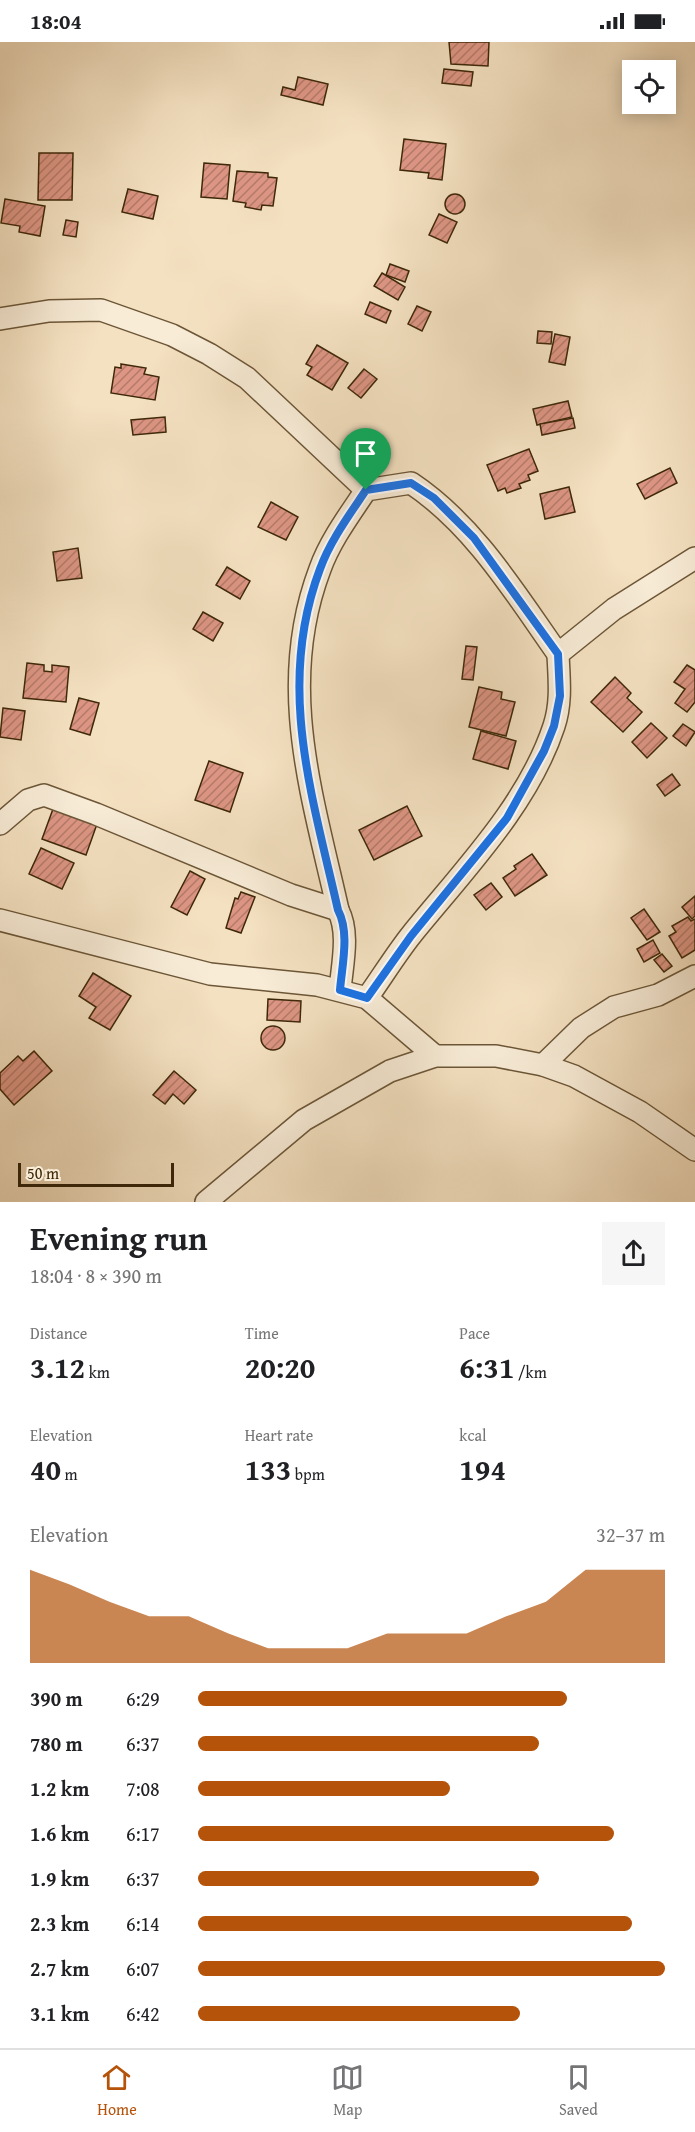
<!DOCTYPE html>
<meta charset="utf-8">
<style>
body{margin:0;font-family:"Gentium Book Plus",serif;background:#f6f6f6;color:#202124;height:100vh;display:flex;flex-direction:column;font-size:22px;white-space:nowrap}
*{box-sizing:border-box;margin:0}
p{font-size:20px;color:#757577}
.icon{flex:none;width:33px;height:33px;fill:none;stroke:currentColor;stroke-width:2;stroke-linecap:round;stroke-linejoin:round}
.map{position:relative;height:1160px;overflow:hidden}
.panel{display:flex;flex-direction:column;background:#fff;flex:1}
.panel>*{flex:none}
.tools{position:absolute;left:622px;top:18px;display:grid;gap:12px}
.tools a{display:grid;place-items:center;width:54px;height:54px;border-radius:0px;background:#fff;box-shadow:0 3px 15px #0003;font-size:30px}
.scale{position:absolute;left:18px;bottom:15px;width:156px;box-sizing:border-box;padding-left:6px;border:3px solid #3e2809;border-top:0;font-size:16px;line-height:21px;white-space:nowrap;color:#3e2809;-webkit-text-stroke:4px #f8ecd7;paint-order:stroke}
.pin{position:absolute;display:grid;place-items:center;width:51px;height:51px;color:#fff;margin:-62px -26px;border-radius:50% 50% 50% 0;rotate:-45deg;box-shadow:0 0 6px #0007}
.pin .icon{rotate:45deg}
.round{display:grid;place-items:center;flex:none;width:63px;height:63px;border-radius:0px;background:#f6f6f6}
.summary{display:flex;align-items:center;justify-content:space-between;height:102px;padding:0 30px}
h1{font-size:33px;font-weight:700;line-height:45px}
.figures{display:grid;grid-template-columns:repeat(3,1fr);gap:9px;height:102px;padding:6px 30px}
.figures div{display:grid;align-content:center}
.figures b{font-size:30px;font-weight:700}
.figures small{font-size:16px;font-weight:400}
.figures p{font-size:16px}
.chart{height:168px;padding:12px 30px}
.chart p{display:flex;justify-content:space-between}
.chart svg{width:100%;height:108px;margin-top:6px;fill:#b45309;opacity:.7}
ul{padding:0 30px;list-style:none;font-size:20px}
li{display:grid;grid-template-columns:96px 72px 1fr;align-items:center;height:45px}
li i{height:15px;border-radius:8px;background:#b45309}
.status{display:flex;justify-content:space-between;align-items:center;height:42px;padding:0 30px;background:#fff;direction:ltr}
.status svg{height:16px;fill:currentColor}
.tabs{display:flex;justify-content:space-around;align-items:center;height:84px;border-top:2px solid #e0e0e0;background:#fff;font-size:16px;color:#757577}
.tabs a{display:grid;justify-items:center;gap:3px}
.tabs .selected{color:#b45309}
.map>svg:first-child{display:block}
</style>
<div class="status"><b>18:04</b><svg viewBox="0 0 49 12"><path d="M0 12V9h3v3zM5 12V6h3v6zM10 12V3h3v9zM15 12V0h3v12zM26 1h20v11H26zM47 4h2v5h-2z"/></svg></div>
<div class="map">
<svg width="695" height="1160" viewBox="0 0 695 1160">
<defs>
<pattern id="building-hatch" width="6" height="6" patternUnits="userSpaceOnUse" patternTransform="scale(1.5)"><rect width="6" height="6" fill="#dd9684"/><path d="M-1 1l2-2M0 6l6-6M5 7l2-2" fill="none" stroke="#b57a6a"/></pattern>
</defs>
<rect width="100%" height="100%" fill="#f4e1c1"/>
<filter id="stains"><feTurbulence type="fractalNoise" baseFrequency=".00333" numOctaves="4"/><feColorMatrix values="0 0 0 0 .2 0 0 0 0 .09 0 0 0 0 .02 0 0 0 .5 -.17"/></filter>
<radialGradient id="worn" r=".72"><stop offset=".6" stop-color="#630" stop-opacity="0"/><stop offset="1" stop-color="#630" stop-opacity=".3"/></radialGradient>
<g fill="url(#building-hatch)" stroke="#3e2809" stroke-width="1.5">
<path d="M449,0H489L488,24L451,22Z"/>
<path d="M444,27L473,30L471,44L442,41Z"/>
<path d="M298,35L328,42L323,63L281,53L283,45L295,48Z"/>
<path d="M404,97L446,102L442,138L428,136L429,131L400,128Z"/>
<path d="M39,111H73L72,158H38Z"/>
<path d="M204,121L230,123L227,157L201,155Z"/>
<path d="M237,129L268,131V135L277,136L273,164L262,163L261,168L245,165L246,161L233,159Z"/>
<path d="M128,147L158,154L153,177L122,170Z"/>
<circle cx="455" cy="162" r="10"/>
<path d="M5,157L45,164L40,194L19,190L20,184L1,181Z"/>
<path d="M439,172L457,180L447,201L429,193Z"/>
<path d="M66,178L78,180L76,195L63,193Z"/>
<path d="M390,222L409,229L405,240L386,233Z"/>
<path d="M382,231L405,245L398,258L374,244Z"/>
<path d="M370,260L391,269L386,281L365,272Z"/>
<path d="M417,264L431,270L422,289L408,282Z"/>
<path d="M538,289L552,290L551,302L537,301Z"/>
<path d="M555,292L570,295L565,323L549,320Z"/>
<path d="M317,303L348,321L332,348L307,333L312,325L306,322Z"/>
<path d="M121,322L146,326L144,332L159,335L155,358L111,351L115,325L121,326Z"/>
<path d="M364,327L377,337L361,356L348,346Z"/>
<path d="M568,359L572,375L537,383L533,367Z"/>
<path d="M165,375L166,390L133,393L131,378Z"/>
<path d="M573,376L575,386L542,393L540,382Z"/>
<path d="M529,407L538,429L528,433L530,438L519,442L521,446L507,451L505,446L498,449L487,423Z"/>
<path d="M670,426L677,441L645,457L637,442Z"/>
<path d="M569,445L575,470L545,477L540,452Z"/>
<path d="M271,460L298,475L286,498L258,485Z"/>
<path d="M78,506L82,536L57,539L53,510Z"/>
<path d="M227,525L250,539L240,557L216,543Z"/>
<path d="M203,570L223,581L213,599L193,587Z"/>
<path d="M466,604L477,605L473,638L462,637Z"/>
<path d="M27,621L44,623V629L52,630V623L69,625L66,660L23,656Z"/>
<path d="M687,623L695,628V660L687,670L675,661L685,647L674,640Z"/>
<path d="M615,635L631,651L627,656L642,670L623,690L591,660Z"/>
<path d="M479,645L502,650L501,657L515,660L506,694L469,685Z"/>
<path d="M79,656L99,661L90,693L70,687Z"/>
<path d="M3,666L25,669L21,698L0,695Z"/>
<path d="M651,681L667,696L647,716L632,700Z"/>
<path d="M683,682L695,690L686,704L673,694Z"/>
<path d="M481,689L516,699L508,727L473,717Z"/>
<path d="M209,719L243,731L230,770L195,758Z"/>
<path d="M672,732L680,743L665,754L657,743Z"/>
<path d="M407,764L422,794L374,818L359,788Z"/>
<path d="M53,767L97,782L86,813L42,797Z"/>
<path d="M41,806L74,821L62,847L29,832Z"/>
<path d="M532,812L547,833L515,854L503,836L516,827L514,824Z"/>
<path d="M190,829L205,837L187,873L171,865Z"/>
<path d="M491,841L502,855L486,868L474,853Z"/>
<path d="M241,850L255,855L241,891L226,886L235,856L238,857Z"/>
<path d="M695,854V874L692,877L682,865Z"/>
<path d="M644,867L660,890L647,898L631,876Z"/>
<path d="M688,875L691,879L695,877V908L682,916L669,894L676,890L672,884Z"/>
<path d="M653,898L660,911L644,920L637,907Z"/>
<path d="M662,912L672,924L664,930L654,918Z"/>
<path d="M93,931L131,954L110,988L89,976L96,965L79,954Z"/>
<path d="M268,957L301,959L300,980L267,978Z"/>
<circle cx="273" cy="996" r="12"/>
<path d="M34,1009L52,1029L14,1063L0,1047V1031L18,1014L23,1019Z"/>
<path d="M174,1029L196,1048L184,1062L173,1052L165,1062L153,1053Z"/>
</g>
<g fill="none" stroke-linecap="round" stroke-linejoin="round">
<g stroke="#6c5637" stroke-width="24">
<g id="minor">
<path d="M0,277L49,269L101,268L172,293L209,312L247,336L366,448"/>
<path d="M0,782L28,758L44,753L96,772L291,853L338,868"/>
<path d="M0,878L210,932L317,943L367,956L435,1014"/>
<path d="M340,948C342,923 350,891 338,868C312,752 276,643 320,527C330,499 350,472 366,448L411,441C474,483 515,551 558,612"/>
<path d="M367,956C382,935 396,912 412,892C463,829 528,763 554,684C562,660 559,636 558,612L614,567L695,516"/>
<path d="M543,1023L581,986L614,965L658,953L695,934"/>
<path d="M206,1160L304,1078L390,1029L435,1014H496L543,1023L574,1034L640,1070L695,1108"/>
</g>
</g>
<use href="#minor" stroke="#f8ecd7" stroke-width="21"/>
</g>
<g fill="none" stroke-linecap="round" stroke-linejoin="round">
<g stroke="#fff" stroke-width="12">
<path id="route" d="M411,441L434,456L474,496L558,612L560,654L554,684L544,709L507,776L411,894L367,956L340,948C342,923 350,891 338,868C312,753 276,643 320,527C330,499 350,472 366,448Z"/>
</g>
<use href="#route" stroke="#1a73e8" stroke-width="8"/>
</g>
<rect width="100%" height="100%" filter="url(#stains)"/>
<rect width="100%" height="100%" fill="url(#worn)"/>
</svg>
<div class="tools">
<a><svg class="icon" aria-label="locate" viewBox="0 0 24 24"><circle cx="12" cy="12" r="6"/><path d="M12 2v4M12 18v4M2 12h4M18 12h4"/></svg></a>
</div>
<div class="scale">50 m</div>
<div class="pin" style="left:366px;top:448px;background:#1e9e55"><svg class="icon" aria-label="arrive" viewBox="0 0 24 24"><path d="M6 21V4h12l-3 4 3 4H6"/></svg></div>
</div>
<section class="panel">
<div class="summary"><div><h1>Evening run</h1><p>18:04 · 8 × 390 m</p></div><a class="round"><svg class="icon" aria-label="share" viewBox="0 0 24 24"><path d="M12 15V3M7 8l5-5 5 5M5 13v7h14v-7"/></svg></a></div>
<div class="figures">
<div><p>Distance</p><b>3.12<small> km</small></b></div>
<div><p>Time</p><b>20:20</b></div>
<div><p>Pace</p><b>6:31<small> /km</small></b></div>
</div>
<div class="figures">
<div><p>Elevation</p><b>40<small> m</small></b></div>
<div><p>Heart rate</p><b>133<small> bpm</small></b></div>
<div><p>kcal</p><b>194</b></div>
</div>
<div class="chart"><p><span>Elevation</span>32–37 m</p>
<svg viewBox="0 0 160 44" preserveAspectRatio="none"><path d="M0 44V6L10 12L20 19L30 25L40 25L50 32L60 38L70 38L80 38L90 32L100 32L110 32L120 25L130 19L140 6L150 6L160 6V44z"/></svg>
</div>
<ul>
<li><b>390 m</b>6:29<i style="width:79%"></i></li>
<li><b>780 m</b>6:37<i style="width:73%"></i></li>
<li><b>1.2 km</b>7:08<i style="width:54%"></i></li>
<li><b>1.6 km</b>6:17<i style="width:89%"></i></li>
<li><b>1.9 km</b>6:37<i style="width:73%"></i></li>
<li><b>2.3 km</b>6:14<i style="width:93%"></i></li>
<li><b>2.7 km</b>6:07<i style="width:100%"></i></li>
<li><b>3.1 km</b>6:42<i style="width:69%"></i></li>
</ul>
</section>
<nav class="tabs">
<a class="selected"><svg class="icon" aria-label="home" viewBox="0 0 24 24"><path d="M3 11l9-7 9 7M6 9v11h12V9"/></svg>Home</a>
<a><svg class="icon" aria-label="map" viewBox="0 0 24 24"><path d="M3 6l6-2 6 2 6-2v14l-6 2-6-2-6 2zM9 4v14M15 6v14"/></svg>Map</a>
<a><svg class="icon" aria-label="saved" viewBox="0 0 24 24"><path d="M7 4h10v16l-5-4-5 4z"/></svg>Saved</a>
</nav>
